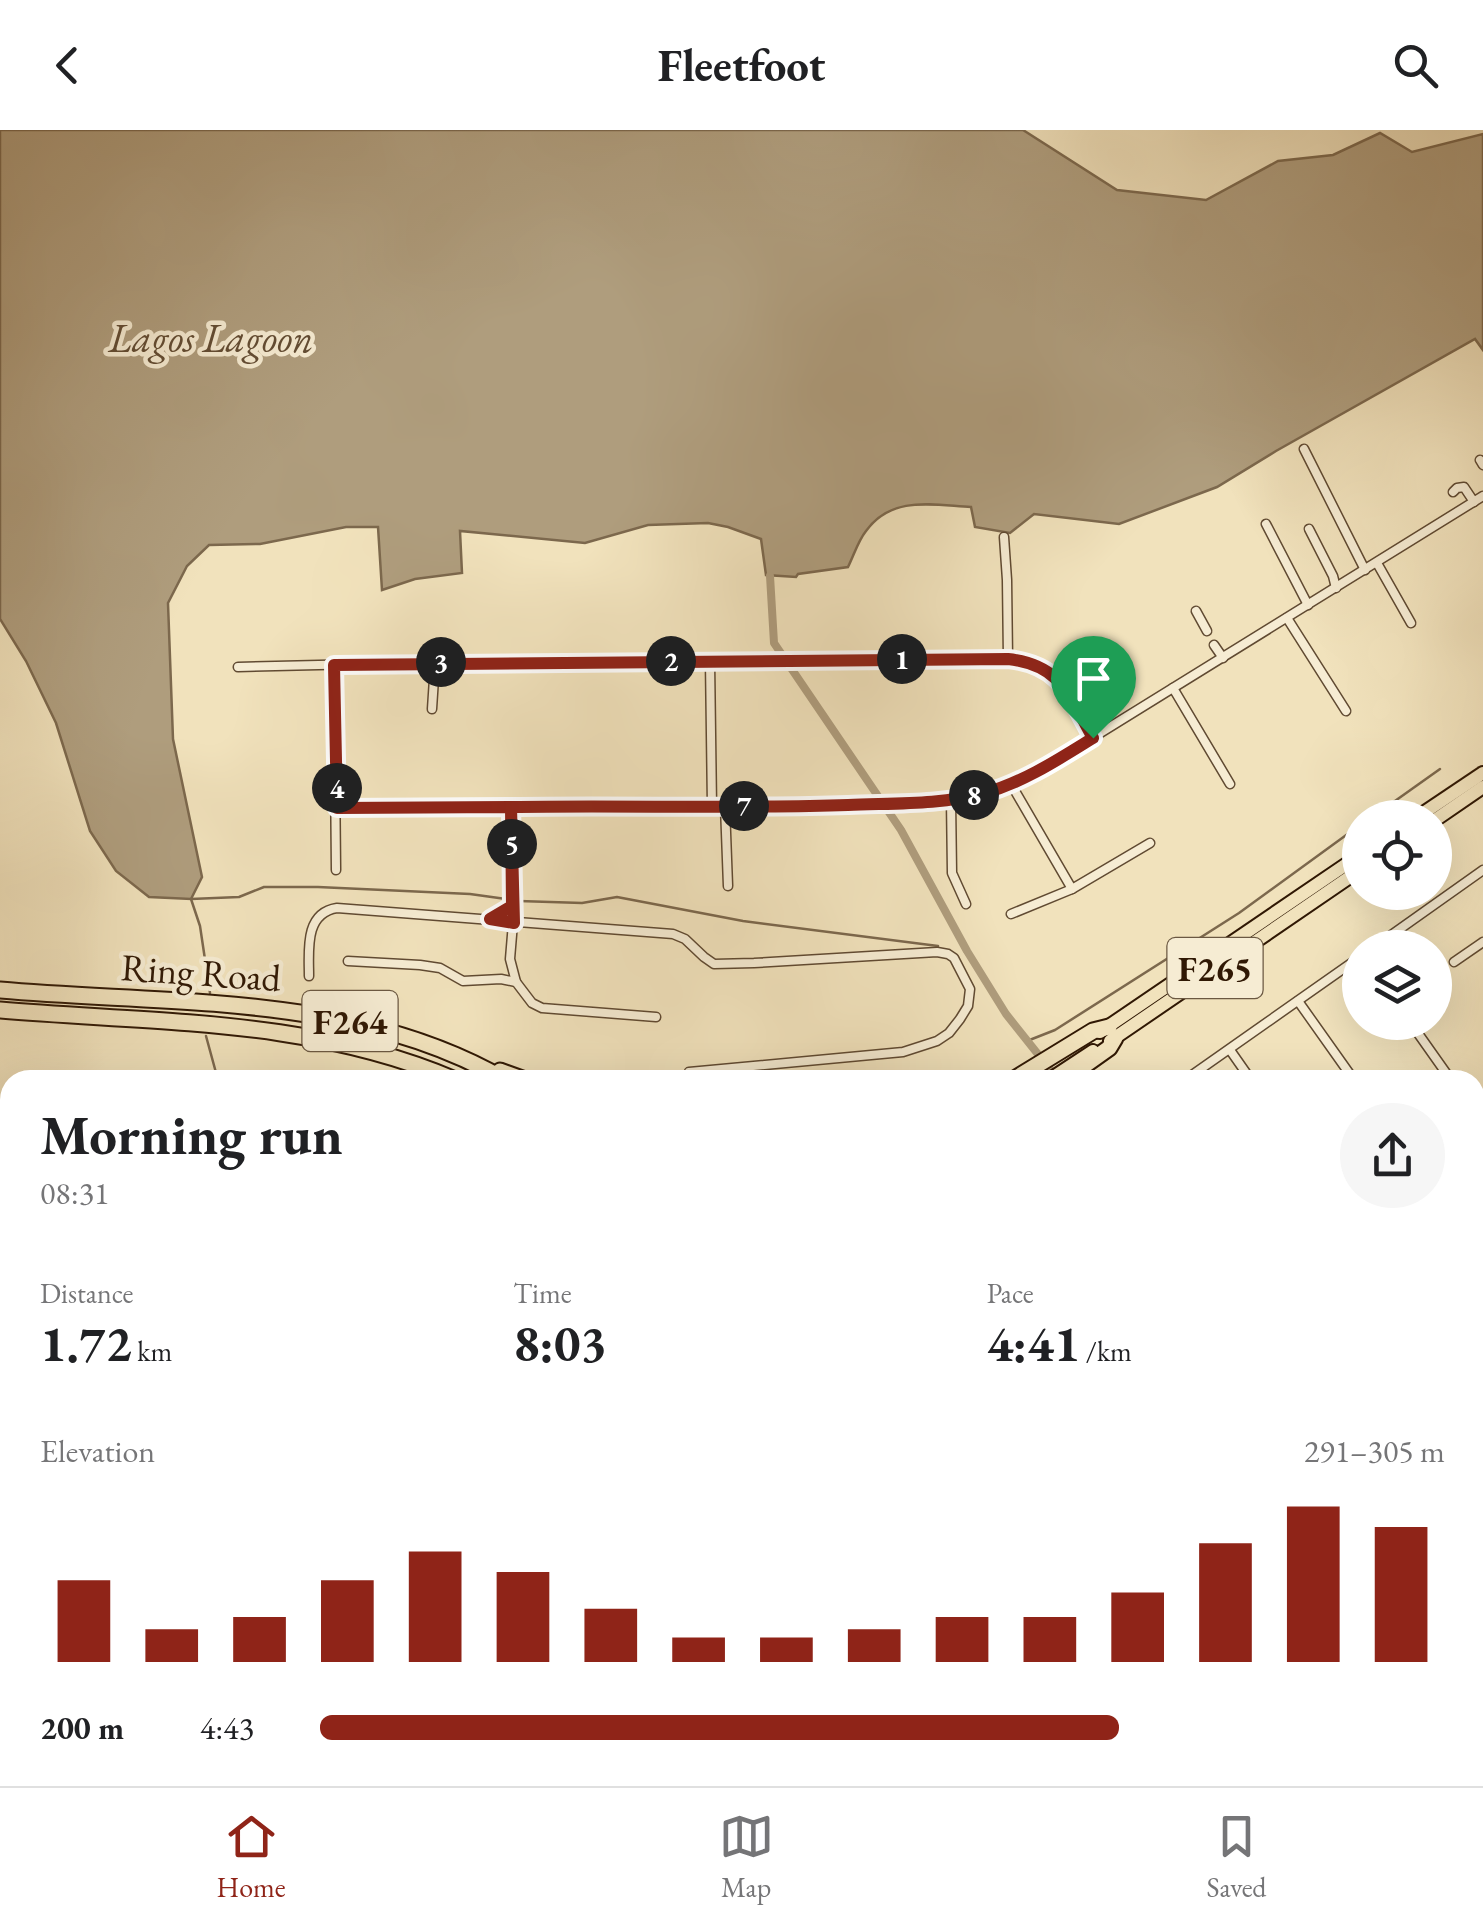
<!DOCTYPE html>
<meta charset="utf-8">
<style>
body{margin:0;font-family:"EB Garamond",serif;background:#f6f6f6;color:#202124;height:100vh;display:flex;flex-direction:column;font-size:38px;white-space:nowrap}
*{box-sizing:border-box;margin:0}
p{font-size:32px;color:#757577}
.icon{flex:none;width:55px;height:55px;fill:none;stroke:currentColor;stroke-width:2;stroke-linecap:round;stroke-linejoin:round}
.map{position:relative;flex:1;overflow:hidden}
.side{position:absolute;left:0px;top:940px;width:1485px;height:718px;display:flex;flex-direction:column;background:#fff;border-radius:30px 30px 0 0;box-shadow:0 10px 40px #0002}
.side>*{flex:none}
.tools{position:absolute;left:1342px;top:670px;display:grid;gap:20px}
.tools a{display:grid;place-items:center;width:110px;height:110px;border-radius:50%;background:#fff;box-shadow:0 10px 40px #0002;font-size:50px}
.pin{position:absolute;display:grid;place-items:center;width:85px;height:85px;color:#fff;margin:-102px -42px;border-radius:50% 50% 50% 0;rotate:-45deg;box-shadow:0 0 10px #0007}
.pin .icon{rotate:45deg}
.km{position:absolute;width:50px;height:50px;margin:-25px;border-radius:50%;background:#222;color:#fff;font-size:28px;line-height:50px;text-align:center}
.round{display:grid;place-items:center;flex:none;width:105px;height:105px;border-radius:52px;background:#f6f6f6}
.summary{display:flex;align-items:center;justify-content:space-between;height:170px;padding:0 40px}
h1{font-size:55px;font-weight:700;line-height:75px}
.stats{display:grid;grid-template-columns:repeat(3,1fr);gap:15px;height:170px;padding:10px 40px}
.stats div{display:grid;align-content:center}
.stats b{font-size:50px;font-weight:700}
.stats small{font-size:28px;font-weight:400}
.stats p{font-size:28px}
.chart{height:280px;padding:20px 40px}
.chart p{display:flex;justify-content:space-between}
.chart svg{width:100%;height:180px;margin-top:10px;stroke:#8f2418;stroke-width:6}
ul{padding:0 40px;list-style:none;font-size:32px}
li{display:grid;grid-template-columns:160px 120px 1fr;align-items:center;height:75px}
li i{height:25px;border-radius:12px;background:#8f2418}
header{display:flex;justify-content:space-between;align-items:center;height:130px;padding:0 40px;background:#fff;font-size:45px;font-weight:700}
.tabs{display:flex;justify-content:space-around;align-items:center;height:140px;border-top:2px solid #e0e0e0;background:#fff;font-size:28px;color:#757577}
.tabs a{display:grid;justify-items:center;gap:5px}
.tabs .current{color:#8f2418}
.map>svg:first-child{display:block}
</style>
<header><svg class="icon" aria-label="back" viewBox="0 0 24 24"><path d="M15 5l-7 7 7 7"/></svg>Fleetfoot<svg class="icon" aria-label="search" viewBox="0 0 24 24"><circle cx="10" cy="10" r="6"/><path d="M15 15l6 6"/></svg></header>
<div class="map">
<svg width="1483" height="1656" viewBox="0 0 1483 1656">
<rect width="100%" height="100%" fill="#f1e2bc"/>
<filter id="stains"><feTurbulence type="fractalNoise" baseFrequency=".002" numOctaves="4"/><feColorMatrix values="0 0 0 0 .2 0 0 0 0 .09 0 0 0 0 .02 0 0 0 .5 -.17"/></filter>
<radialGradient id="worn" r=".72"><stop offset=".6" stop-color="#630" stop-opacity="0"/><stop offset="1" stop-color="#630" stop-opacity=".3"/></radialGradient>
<g fill="#d0c09d" stroke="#806c50" stroke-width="2.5">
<path d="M0,1323L10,1325V1431L0,1435Z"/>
<path d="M1033,1648H1331L1338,1656H1012Z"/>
</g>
<path fill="#af9d7d" stroke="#7c684d" stroke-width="2.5" d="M0,0H1023L1117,60L1206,70L1278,31L1333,25L1380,3L1412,22L1483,4V220L1475,209L1276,321L1217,357L1119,394L1034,384L1010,403L975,397L971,377C933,375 892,365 866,401C858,411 854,425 848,437L798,444L796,447L766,445L761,409L728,397L708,393L648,395L585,413L460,401L462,443L415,449L382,460L378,397H346L260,414L209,415L187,436L168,473L173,609L202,747L191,769L149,767L116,741L90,701L56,593L26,531L0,489Z"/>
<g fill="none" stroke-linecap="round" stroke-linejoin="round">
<g stroke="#7c684d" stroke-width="2.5">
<path d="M1371,688L1440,639"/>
<path d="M519,771L582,773L617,767L743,791L938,816"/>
<path d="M210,863L200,796L191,769L239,767L264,757H318L470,764L506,769"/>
<path d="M206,906L218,950"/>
<path d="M1027,911L1055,900L1239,783L1360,695"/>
</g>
<g stroke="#af9d7d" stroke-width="8">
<path d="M770,446L774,513L901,700L967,821L1006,884L1049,938L1054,948"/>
<path d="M769,1656L770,1648"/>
</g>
<g stroke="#604a32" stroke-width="11">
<g id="street">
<path d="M1304,319L1365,440"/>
<path d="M1480,330L1483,335"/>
<path d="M1453,362L1457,358L1464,357L1474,372"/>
<path d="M1266,394L1308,475"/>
<path d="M1309,399L1333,446L1336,458"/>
<path d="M1004,407L1007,450L1008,529"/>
<path d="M1377,433L1411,493"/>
<path d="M1196,481L1207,501"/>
<path d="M1287,488L1346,581"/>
<path d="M1214,515L1223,528"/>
<path d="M710,531L712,677"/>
<path d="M334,535L336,740"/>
<path d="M238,537L448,532L1004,528C1063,534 1067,562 1093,608"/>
<path d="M1173,558L1230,654"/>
<path d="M432,579L435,533"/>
<path d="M1011,654L1072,759"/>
<path d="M951,670L952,743L966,774"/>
<path d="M725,676L728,756"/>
<path d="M511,677L513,793L510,829L516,852"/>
<path d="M337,678L817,676L939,671L988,662L1011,654L1047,636L1483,366"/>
<path d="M1011,784L1072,759L1150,713"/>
<path d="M490,789L512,776"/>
<path d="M1373,818L1483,740"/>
<path d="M348,831L420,835L440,838L463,851L501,849L516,852L532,873L542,878L656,887"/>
<path d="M1454,832L1483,812"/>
<path d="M309,846C309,821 304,783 337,778L673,804L685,809L704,827L714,834L754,833L937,822L948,824L954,828L970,859L968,876L960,889L949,903L937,911L903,922L689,942"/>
<path d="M1298,871L1354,950"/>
<path d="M1410,892L1451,950"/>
<path d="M1230,920L1251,950"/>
<path d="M1185,950L1360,827"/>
<path d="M1475,983L1483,994"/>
<path d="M0,1077L10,1082"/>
<path d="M1475,1120L1483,1132"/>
<path d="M1475,1184L1483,1185"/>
<path d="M0,1312L10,1314"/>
<path d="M1475,1336L1483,1333"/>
<path d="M1475,1482L1483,1485"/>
<path d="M1475,1632L1483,1633"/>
<path d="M0,1640L10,1645"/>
<path d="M15,1648L33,1656"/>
<path d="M241,1648L261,1656"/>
<path d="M904,1648L908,1656"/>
<path d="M98,1656L106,1648"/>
<path d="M189,1656L193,1648"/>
<path d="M425,1656L432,1648"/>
<path d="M741,1656L743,1648"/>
<path d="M1346,1656L1358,1648"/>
</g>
</g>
<g stroke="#301804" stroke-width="16">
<g id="primary">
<path d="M1416,688L1483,643"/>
<path d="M1435,690L1483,657"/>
<path d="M1100,902L1360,725"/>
<path d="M1110,911L1360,740"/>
<path d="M1049,950L1093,921"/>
<path d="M0,1630L10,1601"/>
</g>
</g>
<g stroke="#301804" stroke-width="19">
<g id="highway">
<path d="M0,860C169,875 353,862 505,950"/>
<path d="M0,880C153,893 311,888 455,950"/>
<path d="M500,941L525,950"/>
<path d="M1013,950L1093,901L1109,897"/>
<path d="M1064,950L1109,918L1115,908"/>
<path d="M756,1656L758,1648"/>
<path d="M781,1656L783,1648"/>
</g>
</g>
<use href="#street" stroke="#f6ecd3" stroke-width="8"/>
<use href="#primary" stroke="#f1e2bc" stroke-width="12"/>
<use href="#highway" stroke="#f1e2bc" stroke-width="15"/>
</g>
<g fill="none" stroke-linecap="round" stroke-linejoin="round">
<g stroke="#fff" stroke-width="20">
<path id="route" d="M1093,608C1069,566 1062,535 1008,529L334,535L337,678L511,677L512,776L490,789L514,793L511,677C623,675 736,679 848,675C894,673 940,675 985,663C1024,652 1059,629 1093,608"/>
</g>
<use href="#route" stroke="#8f2418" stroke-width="12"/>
</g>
<g text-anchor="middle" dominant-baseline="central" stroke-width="9" stroke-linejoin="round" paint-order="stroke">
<g fill="#f6ecd3" stroke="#6b5842" stroke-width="2.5">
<rect x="1167.5" y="808" width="95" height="60" rx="8"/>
<rect x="302.5" y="861" width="95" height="60" rx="8"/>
</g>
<g font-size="35" font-weight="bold" fill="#301804">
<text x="1215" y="838">F265</text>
<text x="350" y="891">F264</text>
</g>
<g font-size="38" fill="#301804" stroke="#f6ecd3">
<text transform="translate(201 842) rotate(4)">Ring Road</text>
</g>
<g font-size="40" font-style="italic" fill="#634d34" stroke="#f6ecd3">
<text x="211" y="208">Lagos Lagoon</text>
</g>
</g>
<rect width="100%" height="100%" filter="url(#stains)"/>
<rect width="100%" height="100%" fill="url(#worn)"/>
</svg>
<div class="tools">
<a><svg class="icon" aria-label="locate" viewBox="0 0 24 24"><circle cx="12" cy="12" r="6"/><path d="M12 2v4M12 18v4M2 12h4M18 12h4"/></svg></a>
<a><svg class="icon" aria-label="layers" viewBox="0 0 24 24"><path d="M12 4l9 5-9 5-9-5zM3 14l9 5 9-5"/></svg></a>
</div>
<div class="pin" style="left:1093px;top:608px;background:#1e9e55"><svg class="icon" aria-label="arrive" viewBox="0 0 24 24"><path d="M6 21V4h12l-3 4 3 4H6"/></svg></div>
<b class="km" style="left:902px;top:529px">1</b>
<b class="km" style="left:671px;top:531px">2</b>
<b class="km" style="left:441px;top:532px">3</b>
<b class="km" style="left:337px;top:658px">4</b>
<b class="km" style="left:512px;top:714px">5</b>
<b class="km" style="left:744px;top:676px">7</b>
<b class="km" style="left:974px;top:665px">8</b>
<section class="side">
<div class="summary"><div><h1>Morning run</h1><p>08:31</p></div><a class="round"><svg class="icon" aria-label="share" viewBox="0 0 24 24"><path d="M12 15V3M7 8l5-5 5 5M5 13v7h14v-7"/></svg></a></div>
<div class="stats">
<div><p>Distance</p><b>1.72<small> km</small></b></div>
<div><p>Time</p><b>8:03</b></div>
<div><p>Pace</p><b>4:41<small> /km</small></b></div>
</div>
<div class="chart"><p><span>Elevation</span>291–305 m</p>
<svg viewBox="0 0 160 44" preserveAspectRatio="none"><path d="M5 44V24M15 44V36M25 44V33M35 44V24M45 44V17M55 44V22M65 44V31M75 44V38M85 44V38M95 44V36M105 44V33M115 44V33M125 44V27M135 44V15M145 44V6M155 44V11"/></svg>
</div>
<ul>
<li><b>200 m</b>4:43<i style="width:71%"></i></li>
</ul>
</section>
</div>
<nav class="tabs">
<a class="current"><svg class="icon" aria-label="home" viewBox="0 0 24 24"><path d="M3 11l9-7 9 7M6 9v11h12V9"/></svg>Home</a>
<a><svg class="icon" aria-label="map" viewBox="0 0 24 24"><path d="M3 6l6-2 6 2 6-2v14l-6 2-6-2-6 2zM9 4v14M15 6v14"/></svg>Map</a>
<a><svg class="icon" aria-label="saved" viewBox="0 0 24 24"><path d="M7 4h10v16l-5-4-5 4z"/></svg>Saved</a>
</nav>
